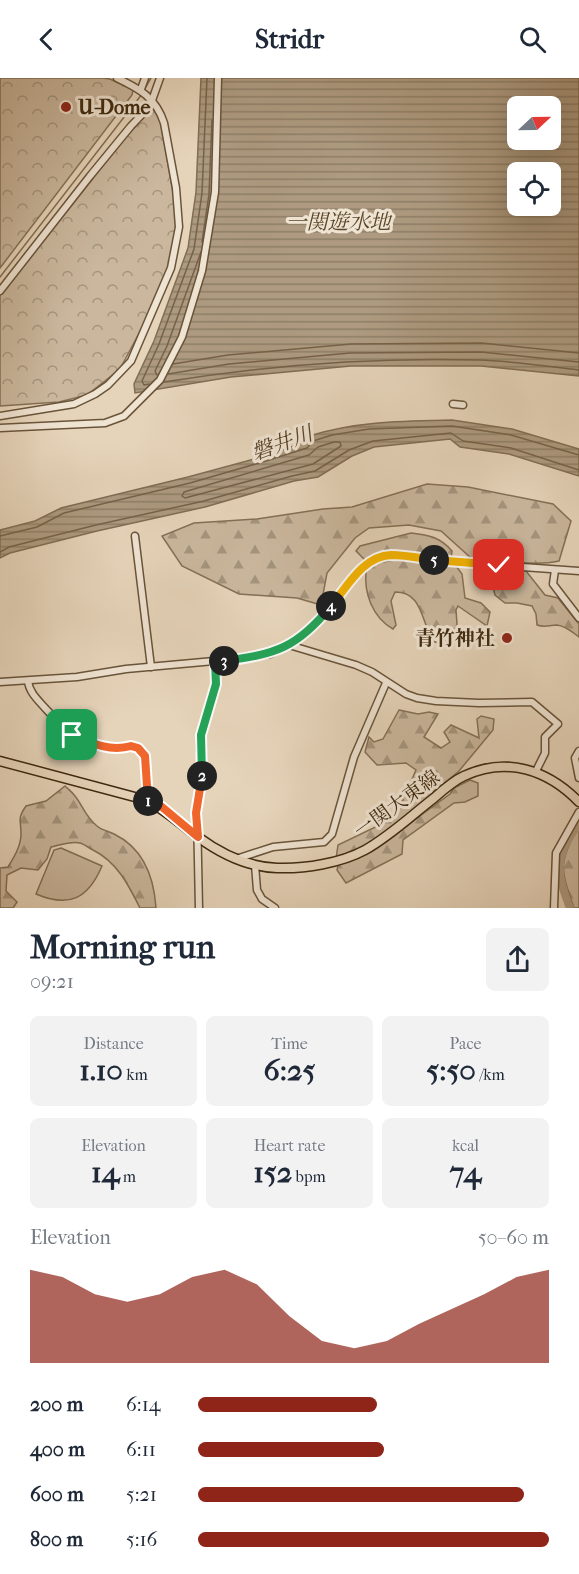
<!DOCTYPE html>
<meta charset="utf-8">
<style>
body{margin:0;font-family:"IM FELL French Canon","Noto Serif JP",serif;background:#f2f2f3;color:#1f2937;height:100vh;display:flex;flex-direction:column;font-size:22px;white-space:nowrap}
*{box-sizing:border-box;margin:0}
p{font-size:20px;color:#747a83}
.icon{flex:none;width:33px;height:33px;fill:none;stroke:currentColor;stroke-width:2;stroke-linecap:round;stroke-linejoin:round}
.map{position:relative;height:830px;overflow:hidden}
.side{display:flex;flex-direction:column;background:#fff;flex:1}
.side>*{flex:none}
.needle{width:39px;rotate:68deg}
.fabs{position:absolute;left:507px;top:18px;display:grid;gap:12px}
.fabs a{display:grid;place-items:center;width:54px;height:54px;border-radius:9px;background:#fff;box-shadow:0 6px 24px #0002;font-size:30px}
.pin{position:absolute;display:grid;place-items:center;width:51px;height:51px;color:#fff;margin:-26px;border-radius:12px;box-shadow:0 3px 9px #0006}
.km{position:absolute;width:30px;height:30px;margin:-15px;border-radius:50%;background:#222;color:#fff;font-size:16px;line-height:30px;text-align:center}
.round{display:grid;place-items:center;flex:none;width:63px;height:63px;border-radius:9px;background:#f2f2f3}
.overview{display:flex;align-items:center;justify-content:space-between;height:102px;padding:0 30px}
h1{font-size:33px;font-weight:700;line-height:45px}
.stats{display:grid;grid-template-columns:repeat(3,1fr);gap:9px;height:102px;padding:6px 30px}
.stats div{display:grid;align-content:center;border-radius:9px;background:#f2f2f3;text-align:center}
.stats b{font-size:30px;font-weight:700}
.stats small{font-size:16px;font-weight:400}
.stats p{font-size:16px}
.chart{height:168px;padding:12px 30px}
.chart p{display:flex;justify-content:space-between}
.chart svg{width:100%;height:108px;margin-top:6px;fill:#8f2418;opacity:.7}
ul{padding:0 30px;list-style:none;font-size:20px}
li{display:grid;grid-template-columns:96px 72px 1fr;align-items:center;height:45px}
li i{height:15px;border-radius:8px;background:#8f2418}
header{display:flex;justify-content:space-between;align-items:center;height:78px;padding:0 30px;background:#fff;font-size:27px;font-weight:700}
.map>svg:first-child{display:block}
</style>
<header><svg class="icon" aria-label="back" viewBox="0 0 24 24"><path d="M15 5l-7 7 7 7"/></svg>Stridr<svg class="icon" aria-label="search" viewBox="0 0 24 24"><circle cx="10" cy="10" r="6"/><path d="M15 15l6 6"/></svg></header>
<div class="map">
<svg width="579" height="830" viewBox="0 0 579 830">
<defs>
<pattern id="forest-firs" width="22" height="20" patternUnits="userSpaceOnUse" patternTransform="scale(1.5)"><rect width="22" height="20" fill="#cab79d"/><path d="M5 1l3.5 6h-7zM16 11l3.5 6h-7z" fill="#a5957e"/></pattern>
<pattern id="park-crowns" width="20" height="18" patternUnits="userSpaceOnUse" patternTransform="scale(1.5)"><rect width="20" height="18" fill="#cab79d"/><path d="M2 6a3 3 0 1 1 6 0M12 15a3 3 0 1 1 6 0" fill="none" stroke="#a5957e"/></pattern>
<pattern id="water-rules" width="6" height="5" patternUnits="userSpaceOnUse" patternTransform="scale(1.5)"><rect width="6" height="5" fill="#ad9a80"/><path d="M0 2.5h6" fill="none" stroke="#8e7e67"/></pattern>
</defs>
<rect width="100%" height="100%" fill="#e6d4ba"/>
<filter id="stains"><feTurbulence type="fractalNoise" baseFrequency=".00333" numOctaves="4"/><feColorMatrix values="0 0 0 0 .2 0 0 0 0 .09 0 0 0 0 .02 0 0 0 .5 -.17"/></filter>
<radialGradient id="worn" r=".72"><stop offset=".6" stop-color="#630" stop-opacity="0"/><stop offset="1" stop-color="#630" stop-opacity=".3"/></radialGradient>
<path fill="#cab79d" stroke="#847056" stroke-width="1.5" d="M61,770L102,788C88,821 69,830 36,816L54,772Z"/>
<g fill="url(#forest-firs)" stroke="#847056" stroke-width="1.5">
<path d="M427,406L468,409L553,426L571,443L559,483C531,489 499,481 471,480L441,453L409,447L369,450L355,460L327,495L321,527L297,520L239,516L182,488L162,458L194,445L257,441L323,431L352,429Z"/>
<path d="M411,455C429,457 440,459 452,473L451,482C422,478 392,468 365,482L356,473L360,468Z"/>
<path d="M395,482L456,488L462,496L465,520L481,525L490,534L487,548L458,528L456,532L457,546L452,562L445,566L435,564C420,547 425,514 395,514L391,523L396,547L393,551C372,539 364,515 366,493L377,485Z"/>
<path d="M497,491L526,493L545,517L558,520L579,546V559C572,554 566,548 557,547C549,547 545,550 537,547L536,536L532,528L517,525H505L495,517L490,497Z"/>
<path d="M399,632L418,636L429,634L438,636L424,659L441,670L450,664L444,654L451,647L479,660L477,641L481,638L494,641L493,652L459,693L368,769L336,781L338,767L384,745L400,728L416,692L406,685L377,687L365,674L369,659L374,664L383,661Z"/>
<path d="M470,702L478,705V718L465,724L454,725L403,762L402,776L346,805L337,792L338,787L370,774L450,716L454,710Z"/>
<path d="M65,708C68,711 72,714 75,718C83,728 86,740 97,748C101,752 108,753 114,756C143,770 154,799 156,830H140C128,806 117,784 93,772C89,770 84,766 80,765C71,763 60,767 51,769L47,781L38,792L21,790L7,797L6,813L17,824L13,830H0V790L8,789C14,779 21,768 21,756C21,742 17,741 26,728L46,723Z"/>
<path d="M579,749V830H574C561,793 557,784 579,749Z"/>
</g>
<g fill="url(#park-crowns)" stroke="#847056" stroke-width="1.5">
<path d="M0,0H103L110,1L133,12L132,17L0,190Z"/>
<path d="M151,31H157L159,35L177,137L176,153L168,189L145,244L120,291L87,317L59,324L0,328V217L126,59Z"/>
</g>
<g fill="url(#water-rules)" stroke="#816d53" stroke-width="1.5" fill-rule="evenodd">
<path d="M201,0H579V298L481,288H351L231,299L135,315L134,306L154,263L188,170L196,114ZM518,28H550V62H518ZM518,94H550V128H518Z"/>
<path d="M452,342L512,351L579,371V398L509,376L460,369L450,361L374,369L352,378L318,399L294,403L205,429L97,453L10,475L0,480V452L35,443L61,430L188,399L265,378L305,364L309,358C356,343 403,343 452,342Z"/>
</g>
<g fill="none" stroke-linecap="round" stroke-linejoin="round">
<g stroke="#766248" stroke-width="1.5">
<path d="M202,164L209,116L212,42"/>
<path d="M173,286L228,277L351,266L482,265L579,275"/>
<path d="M168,296L229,286L350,275L481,274L579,284"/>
<path d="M157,297L155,293L167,268L201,174"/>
<path d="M164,304C269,287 372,279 479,282C512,283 546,288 579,292"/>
<path d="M149,306L144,307L142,303L159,266L194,171L202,115L207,0"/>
<path d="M334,364H340L341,368L313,386L185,420L182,418L184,414L309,377L318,369Z"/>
<path d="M0,458L37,449L64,435L190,405L266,383L307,370L313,363L332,357L369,351L452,348L511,357L579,377"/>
<path d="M0,474L9,469L96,447L204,423L292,398L315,393L349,372L373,363L451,355L463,363L511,370L579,392"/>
</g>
<g stroke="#816d53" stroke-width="1.5">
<path d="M144,12L151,0"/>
<path d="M0,199L142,16"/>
</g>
<path stroke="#ad9a80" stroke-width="8" d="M570,830C556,796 554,777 579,746"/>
<g stroke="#69543a" stroke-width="9">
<g id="minor">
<path d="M141,11L145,0"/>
<path d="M0,213L90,98L131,48L150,28L160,0"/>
<path d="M453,326L463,327"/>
<path d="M0,338L74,326L95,316L108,307L131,283L171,190L179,149L176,110L164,45C156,20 140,11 117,0"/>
<path d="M0,350L105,345L124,338L160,302L182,259L202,193L215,114L218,0"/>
<path d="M135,458L151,589"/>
<path d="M555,492L553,506L579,540"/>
<path d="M289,567L356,587L372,594L406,616L417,620L436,623L479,625L532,624L558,646L545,659V675L536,693"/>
<path d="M28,603C29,614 38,622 45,630C66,654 97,678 131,668L143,674L146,688V722"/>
<path d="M0,604L77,599L126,591L225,582L270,576L289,567L306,555L362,490C372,482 379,479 392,477L466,485L579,493"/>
<path d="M579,673L575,680L579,700"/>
<path d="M236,781L273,769L324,764L332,756L354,679L386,605"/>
<path d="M255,787L257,812L262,821L275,830"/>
<path d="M199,830L197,735L202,702L200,667L201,657L216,606L215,583"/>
<path d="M554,830L556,775L579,734"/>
</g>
</g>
<g stroke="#3f2a0f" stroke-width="11">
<path id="major" d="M0,683L146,722C166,732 180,746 198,759C221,776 248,789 277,790C305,791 341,785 365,772C390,758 412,737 434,720C443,712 453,703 464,698C507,678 548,692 579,724"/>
</g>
<use href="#minor" stroke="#efe3d2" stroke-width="6"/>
<use href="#major" stroke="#e6d4ba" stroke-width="8"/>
</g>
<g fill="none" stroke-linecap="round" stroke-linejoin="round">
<g stroke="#fff" stroke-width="12">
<path id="split-1" d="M72,657C91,665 110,674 131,668L138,670L145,678L148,723"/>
</g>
<g stroke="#fff" stroke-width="12">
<path id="split-2" d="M148,723L162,729L198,759L196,735L202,698"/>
</g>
<g stroke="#fff" stroke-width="12">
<path id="split-3" d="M202,698L201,657L216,606L215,583H224"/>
</g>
<g stroke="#fff" stroke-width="12">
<path id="split-4" d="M224,583C276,576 297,570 331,528"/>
</g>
<g stroke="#fff" stroke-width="12">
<path id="split-5" d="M331,528C347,509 363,478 391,477C405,477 420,480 434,482"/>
</g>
<g stroke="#fff" stroke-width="12">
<path id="split-6" d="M434,482L499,487"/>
</g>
<use href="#split-1" stroke="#f0652b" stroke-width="8"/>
<use href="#split-2" stroke="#f0652b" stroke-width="8"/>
<use href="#split-3" stroke="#22a559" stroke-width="8"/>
<use href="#split-4" stroke="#22a559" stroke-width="8"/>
<use href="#split-5" stroke="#f5b400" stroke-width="8"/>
<use href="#split-6" stroke="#f5b400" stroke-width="8"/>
</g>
<g fill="#8f2418" stroke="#efe3d2" stroke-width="2">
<circle cx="66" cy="29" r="6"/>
<circle cx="507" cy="560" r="6"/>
</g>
<g text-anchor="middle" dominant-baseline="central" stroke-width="6" stroke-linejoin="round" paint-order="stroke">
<g font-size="20" font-weight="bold" fill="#3f2a0f" stroke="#efe3d2" text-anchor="start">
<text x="78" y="29">U-Dome</text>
<text x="495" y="560" text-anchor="end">青竹神社</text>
</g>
<g font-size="20" fill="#3f2a0f" stroke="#efe3d2">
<text transform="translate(397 726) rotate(-36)">一関大東線</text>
</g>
<g font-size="21" font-style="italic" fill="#5a462b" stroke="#efe3d2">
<text x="338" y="144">一関遊水地</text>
<text transform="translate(282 365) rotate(-20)">磐井川</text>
</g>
</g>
<rect width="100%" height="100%" filter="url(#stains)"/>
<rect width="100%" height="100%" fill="url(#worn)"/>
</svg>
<div class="fabs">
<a><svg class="needle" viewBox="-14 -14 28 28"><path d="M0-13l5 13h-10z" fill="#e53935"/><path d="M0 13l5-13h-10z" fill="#747a83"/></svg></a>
<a><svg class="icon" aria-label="locate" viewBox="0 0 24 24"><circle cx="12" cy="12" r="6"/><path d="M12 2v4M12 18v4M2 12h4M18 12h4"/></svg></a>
</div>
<div class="pin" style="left:72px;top:657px;background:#1e9e55"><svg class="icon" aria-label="arrive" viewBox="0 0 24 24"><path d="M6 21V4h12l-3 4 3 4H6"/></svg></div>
<div class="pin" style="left:499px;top:487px;background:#d93025"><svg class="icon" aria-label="check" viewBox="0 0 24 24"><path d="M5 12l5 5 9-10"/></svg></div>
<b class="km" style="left:148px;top:723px">1</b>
<b class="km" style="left:202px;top:698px">2</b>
<b class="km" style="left:224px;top:583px">3</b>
<b class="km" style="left:331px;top:528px">4</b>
<b class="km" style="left:434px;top:482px">5</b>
</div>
<section class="side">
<div class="overview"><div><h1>Morning run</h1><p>09:21</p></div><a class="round"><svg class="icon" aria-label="share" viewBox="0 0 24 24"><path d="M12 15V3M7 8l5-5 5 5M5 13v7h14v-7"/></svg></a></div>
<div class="stats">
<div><p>Distance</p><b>1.10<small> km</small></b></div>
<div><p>Time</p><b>6:25</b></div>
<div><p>Pace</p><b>5:50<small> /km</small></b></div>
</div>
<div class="stats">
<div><p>Elevation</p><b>14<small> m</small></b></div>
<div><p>Heart rate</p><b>152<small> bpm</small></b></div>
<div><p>kcal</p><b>74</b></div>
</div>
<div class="chart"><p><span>Elevation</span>50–60 m</p>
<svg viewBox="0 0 160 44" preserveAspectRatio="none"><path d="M0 44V6L10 9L20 16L30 19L40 16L50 9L60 6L70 12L80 25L90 35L100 38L110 35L120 28L130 22L140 16L150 9L160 6V44z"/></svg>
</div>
<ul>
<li><b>200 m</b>6:14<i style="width:51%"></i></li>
<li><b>400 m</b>6:11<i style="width:53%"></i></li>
<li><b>600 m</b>5:21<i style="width:93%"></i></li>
<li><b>800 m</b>5:16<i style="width:100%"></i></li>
</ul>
</section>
